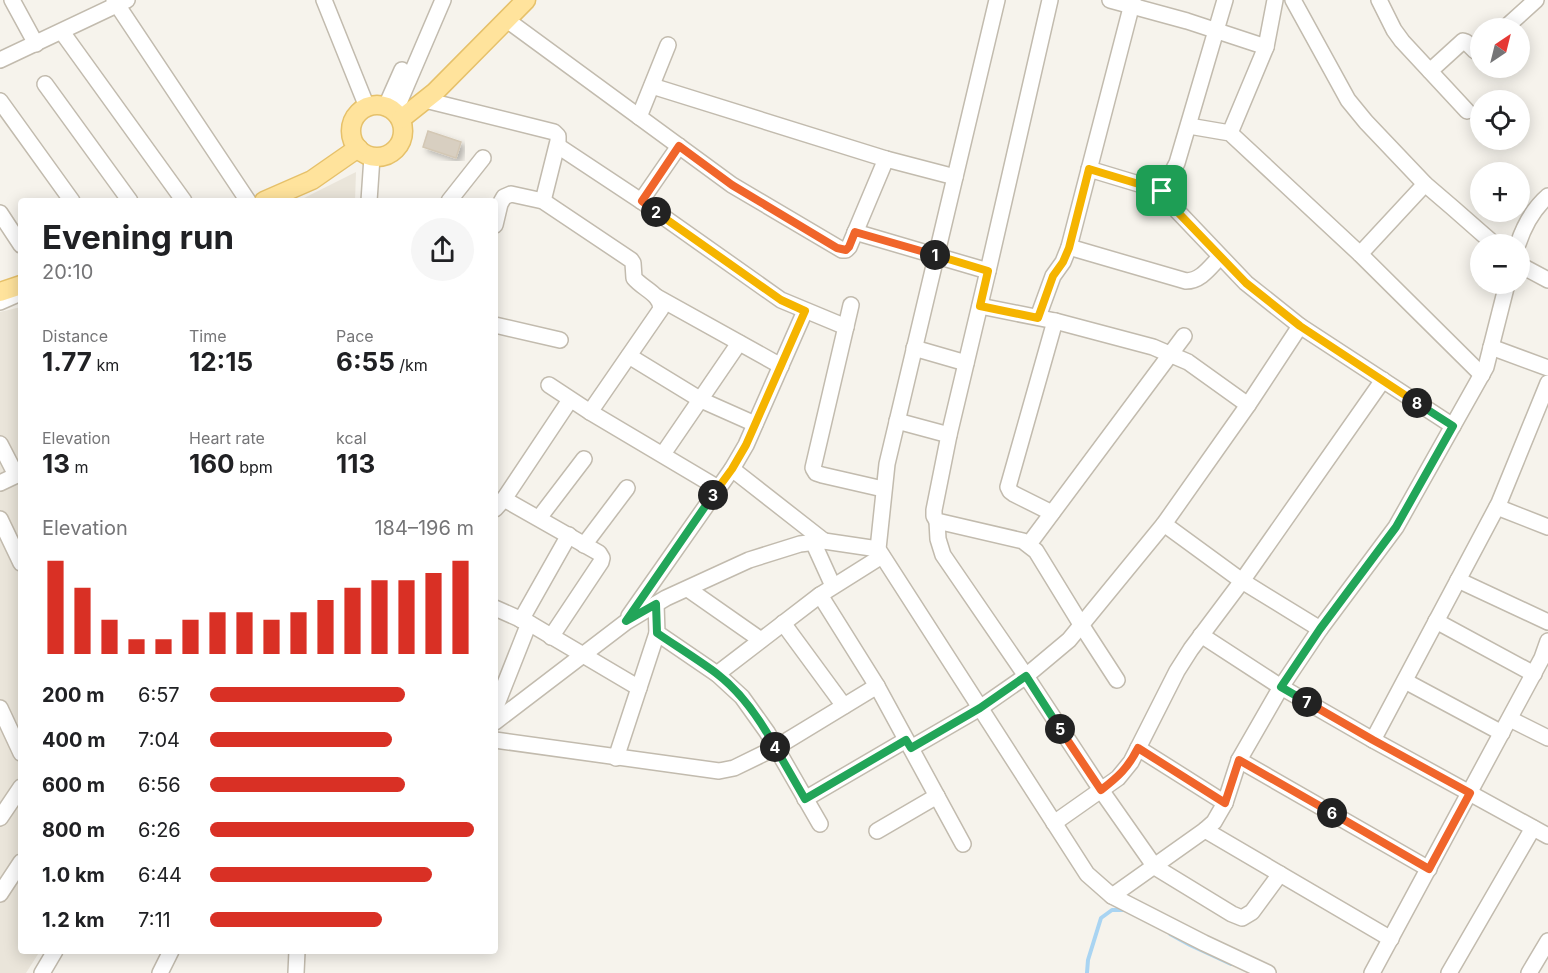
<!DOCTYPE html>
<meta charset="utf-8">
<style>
body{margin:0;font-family:Inter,sans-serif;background:#f6f6f6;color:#202124;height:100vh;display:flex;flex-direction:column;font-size:22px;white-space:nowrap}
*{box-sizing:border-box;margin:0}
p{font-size:20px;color:#757577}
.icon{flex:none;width:33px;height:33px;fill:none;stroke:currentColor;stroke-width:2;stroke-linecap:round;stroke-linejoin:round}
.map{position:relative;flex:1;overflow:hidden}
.side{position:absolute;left:18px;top:198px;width:480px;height:756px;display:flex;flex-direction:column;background:#fff;border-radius:6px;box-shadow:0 3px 15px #0003}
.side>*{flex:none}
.needle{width:39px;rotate:35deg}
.fabs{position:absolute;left:1470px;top:18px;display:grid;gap:12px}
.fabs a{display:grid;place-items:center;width:60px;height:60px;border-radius:50%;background:#fff;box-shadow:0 3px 15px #0003;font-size:30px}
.pin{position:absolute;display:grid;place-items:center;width:51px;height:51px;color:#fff;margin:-26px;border-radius:12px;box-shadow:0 3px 9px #0006}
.km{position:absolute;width:30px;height:30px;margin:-15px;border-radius:50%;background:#222;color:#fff;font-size:16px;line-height:30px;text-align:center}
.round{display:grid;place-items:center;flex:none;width:63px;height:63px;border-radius:32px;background:#f6f6f6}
.overview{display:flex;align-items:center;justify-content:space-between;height:102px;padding:0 24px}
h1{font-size:33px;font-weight:700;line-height:45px}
.metrics{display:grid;grid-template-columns:repeat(3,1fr);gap:9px;height:102px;padding:6px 24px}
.metrics div{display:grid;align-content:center}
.metrics b{font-size:26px;font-weight:700}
.metrics small{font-size:16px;font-weight:400}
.metrics p{font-size:16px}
.chart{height:168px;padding:12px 24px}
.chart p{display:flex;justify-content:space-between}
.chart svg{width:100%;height:108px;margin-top:6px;stroke:#d93025;stroke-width:6}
ul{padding:0 24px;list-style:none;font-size:20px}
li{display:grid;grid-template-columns:96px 72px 1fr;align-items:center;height:45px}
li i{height:15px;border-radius:8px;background:#d93025}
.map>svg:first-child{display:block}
</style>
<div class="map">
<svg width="1548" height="973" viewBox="0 0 1548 973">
<defs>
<filter id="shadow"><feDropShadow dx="4" dy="4" stdDeviation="3" flood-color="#0004"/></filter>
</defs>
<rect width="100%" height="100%" fill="#f6f3ec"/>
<g fill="#eae5da">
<path d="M356,172L355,201H298Z"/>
<path d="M21,307V951H40L26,973H0V312Z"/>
</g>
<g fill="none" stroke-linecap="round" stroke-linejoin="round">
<g stroke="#a9d4f2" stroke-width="4">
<path d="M1170,934L1190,945L1231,964"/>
<path d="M1087,973L1088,960L1101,918L1112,910H1127"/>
</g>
</g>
<path fill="#d8cfc1" stroke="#d3c7b4" stroke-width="1.5" filter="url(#shadow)" d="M428,131L461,142L456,158L423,147Z"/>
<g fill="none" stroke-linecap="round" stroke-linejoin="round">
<g stroke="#c2bbae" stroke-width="18">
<g id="minor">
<path d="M12,0L36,44"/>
<path d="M114,0L248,201"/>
<path d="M324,0L367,107"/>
<path d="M997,0L887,464L878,549L1087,874L1112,896L1204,943L1268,973"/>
<path d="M1050,0L988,271L949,435L934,510V516L937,521L1023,541L1036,551L1082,626L1117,680"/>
<path d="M1110,0L1187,21L1266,47"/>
<path d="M1225,0L1177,163L1162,191L1164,197L1246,283L1300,326L1453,426"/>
<path d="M1293,0L1348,100L1366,122L1425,184L1453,208L1494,244"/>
<path d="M1379,0L1394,30L1402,41L1467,111"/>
<path d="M507,20L732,185L842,250H846L849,247L886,159"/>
<path d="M1505,28L1536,0"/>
<path d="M62,32L184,201"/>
<path d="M0,60L127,0"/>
<path d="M1430,71L1463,41L1466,42L1475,51H1480"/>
<path d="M45,84L130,201"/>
<path d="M652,86L886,159L955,177"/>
<path d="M425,100L554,132L558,136V141L543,201"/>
<path d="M0,101L72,201"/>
<path d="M386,106L402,70"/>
<path d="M395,112L443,0"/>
<path d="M639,117L668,45"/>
<path d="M1189,126L1230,133L1360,254L1482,375"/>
<path d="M1230,133L1266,47L1275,0"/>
<path d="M558,146L641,201L781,300L846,327"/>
<path d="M1089,169L1162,191"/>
<path d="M369,201L372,157"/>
<path d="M449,201L483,158"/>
<path d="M641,201L679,146"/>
<path d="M0,213L21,245"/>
<path d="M495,225L500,204L504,197L511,194L543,201L631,260L633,263L634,278C643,289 661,294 661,309L590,412"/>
<path d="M855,232L988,271"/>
<path d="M1518,244C1524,226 1533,209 1548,196"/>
<path d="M1069,247L1186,281C1201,281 1210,267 1220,257"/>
<path d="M1360,254L1425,184"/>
<path d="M1520,265L1548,280"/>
<path d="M657,297L781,366"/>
<path d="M0,302L16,295L21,291"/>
<path d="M851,305L813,468L816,473L822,475L883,489"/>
<path d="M980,306L1055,321L1153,347L1188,362L1248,405"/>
<path d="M1038,317L1053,276L1063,262L1069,247L1133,0"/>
<path d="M495,325L560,340"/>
<path d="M1491,347L1548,368"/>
<path d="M914,348L966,363"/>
<path d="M629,356L701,400L755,424"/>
<path d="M549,385L590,412L718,488"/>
<path d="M897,421L949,435"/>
<path d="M0,444L16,475"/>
<path d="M663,454L739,343"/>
<path d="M732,469L824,541"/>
<path d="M0,483L21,473"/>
<path d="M504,499L599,553L602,558L601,562L551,637"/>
<path d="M1497,507L1548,527"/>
<path d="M495,509L504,499L570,400"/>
<path d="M1052,513L1014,494L1010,491L1008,487L1055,321"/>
<path d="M539,518L584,459"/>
<path d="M0,519L21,563"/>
<path d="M937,521L938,539L943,555L1026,676L1101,790L1155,867L1232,914L1242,918L1252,912L1280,874"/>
<path d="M1164,524L1242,581L1320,629"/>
<path d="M813,542L833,586"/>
<path d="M1029,544L1184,336"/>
<path d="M584,545L627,488"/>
<path d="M1458,580L1548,622"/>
<path d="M688,589L761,640"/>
<path d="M820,595L877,686L963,844"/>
<path d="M656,604L657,633L717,674L742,697L767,732L820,824"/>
<path d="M495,608L529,623L639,688"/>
<path d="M629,616L732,469L746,445L805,311"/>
<path d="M521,620L569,535"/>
<path d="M1436,621L1534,674"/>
<path d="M783,623L844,706"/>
<path d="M1201,635L1281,687L1373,740L1548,836"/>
<path d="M717,674L820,595L882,556"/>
<path d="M1405,681L1502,733"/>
<path d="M0,708L21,753"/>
<path d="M495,709L529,623"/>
<path d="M1510,719L1548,738"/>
<path d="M495,722L626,622L666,598L749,560L800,544L824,541L878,549"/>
<path d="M495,740L719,771L734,768L775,748L877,686"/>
<path d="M1373,740L1499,503L1548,383"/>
<path d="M911,748L980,708L1026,676L1069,640L1164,524L1248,405L1300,326"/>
<path d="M1138,748L1225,803"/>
<path d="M616,758L657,633"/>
<path d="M1239,760L1429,869"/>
<path d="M805,799L906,740"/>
<path d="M0,818L21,787"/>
<path d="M1054,823L1118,778L1131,762L1177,671L1191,649L1242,581L1383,380"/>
<path d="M1205,830L1391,939"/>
<path d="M877,831L937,796"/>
<path d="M0,894L21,862"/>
<path d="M1112,896L1205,830L1214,822L1225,803L1239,760L1281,687L1320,629L1396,527L1486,367L1507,284"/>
<path d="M42,973L55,951"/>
<path d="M160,973L171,951"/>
<path d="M296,973L297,951"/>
<path d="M1372,973L1542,658L1548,641"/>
<path d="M1449,973L1533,828"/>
<path d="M1529,973L1548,941"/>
</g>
</g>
<g stroke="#e6c16a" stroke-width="21">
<g id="major">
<circle cx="377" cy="131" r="26"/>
<path d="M401,119L435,92L526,0"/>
<path d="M264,201L312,180L358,148"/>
<path d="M0,292L21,285"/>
</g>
</g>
<use href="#minor" stroke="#fff" stroke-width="15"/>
<use href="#major" stroke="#ffe39c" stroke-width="18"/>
</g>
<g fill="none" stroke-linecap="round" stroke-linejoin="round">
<g stroke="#fff" stroke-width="12">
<path id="split-1" d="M935,255L988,271L980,306L1038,318L1053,276L1063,262L1069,248L1089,169L1162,191"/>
</g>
<g stroke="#fff" stroke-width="12">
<path id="split-2" d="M656,212L642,201L679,146L732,185L837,248L846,250L849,247L855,232L935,255"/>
</g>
<g stroke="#fff" stroke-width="12">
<path id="split-3" d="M656,212L781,300L805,311L746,445L732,469L713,495"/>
</g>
<g stroke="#fff" stroke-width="12">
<path id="split-4" d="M713,495L626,621L656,604L657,633C676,646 697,659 716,673C741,692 760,719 775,747"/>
</g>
<g stroke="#fff" stroke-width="12">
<path id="split-5" d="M775,747L805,799L906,740L911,748L980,708L1026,676L1060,729"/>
</g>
<g stroke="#fff" stroke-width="12">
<path id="split-6" d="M1060,729L1101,790C1118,777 1128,768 1138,748L1225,803L1239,760L1332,813"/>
</g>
<g stroke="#fff" stroke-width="12">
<path id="split-7" d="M1307,702L1373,740L1470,793L1429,869L1332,813"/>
</g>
<g stroke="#fff" stroke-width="12">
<path id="split-8" d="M1307,702L1281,687L1320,629L1396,527L1453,426L1417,403"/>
</g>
<g stroke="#fff" stroke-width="12">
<path id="split-9" d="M1162,191L1167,201L1246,283L1300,326L1417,403"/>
</g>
<use href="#split-1" stroke="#f5b400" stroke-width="8"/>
<use href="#split-2" stroke="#f0652b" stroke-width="8"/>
<use href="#split-3" stroke="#f5b400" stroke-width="8"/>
<use href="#split-4" stroke="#22a559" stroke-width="8"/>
<use href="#split-5" stroke="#22a559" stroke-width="8"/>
<use href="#split-6" stroke="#f0652b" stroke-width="8"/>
<use href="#split-7" stroke="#f0652b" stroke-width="8"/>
<use href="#split-8" stroke="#22a559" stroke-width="8"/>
<use href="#split-9" stroke="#f5b400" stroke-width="8"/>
</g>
</svg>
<div class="fabs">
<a><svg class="needle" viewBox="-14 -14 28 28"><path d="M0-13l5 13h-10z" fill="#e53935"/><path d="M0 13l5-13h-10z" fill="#757577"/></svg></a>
<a><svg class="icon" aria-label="locate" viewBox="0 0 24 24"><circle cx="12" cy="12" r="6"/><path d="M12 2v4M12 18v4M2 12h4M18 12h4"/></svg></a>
<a>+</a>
<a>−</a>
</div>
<div class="pin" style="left:1162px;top:191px;background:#1e9e55"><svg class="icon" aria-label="arrive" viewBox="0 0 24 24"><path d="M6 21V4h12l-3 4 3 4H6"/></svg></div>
<b class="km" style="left:935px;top:255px">1</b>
<b class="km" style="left:656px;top:212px">2</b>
<b class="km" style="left:713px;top:495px">3</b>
<b class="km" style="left:775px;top:747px">4</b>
<b class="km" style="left:1060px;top:729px">5</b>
<b class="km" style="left:1332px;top:813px">6</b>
<b class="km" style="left:1307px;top:702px">7</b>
<b class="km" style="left:1417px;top:403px">8</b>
<section class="side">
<div class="overview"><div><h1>Evening run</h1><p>20:10</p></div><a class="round"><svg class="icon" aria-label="share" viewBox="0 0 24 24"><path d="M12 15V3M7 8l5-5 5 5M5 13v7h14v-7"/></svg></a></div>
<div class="metrics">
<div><p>Distance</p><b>1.77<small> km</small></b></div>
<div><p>Time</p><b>12:15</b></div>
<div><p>Pace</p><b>6:55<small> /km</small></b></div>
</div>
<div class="metrics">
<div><p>Elevation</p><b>13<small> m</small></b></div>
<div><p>Heart rate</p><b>160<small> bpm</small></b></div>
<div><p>kcal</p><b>113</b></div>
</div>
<div class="chart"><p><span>Elevation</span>184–196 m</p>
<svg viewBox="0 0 160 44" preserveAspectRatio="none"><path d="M5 44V6M15 44V17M25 44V30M35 44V38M45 44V38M55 44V30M65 44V27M75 44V27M85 44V30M95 44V27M105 44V22M115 44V17M125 44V14M135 44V14M145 44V11M155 44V6"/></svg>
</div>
<ul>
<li><b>200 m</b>6:57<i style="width:74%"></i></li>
<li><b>400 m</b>7:04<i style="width:69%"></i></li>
<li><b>600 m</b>6:56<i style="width:74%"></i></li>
<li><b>800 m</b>6:26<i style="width:100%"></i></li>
<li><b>1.0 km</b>6:44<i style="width:84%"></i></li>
<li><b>1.2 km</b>7:11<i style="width:65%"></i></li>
</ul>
</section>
</div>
